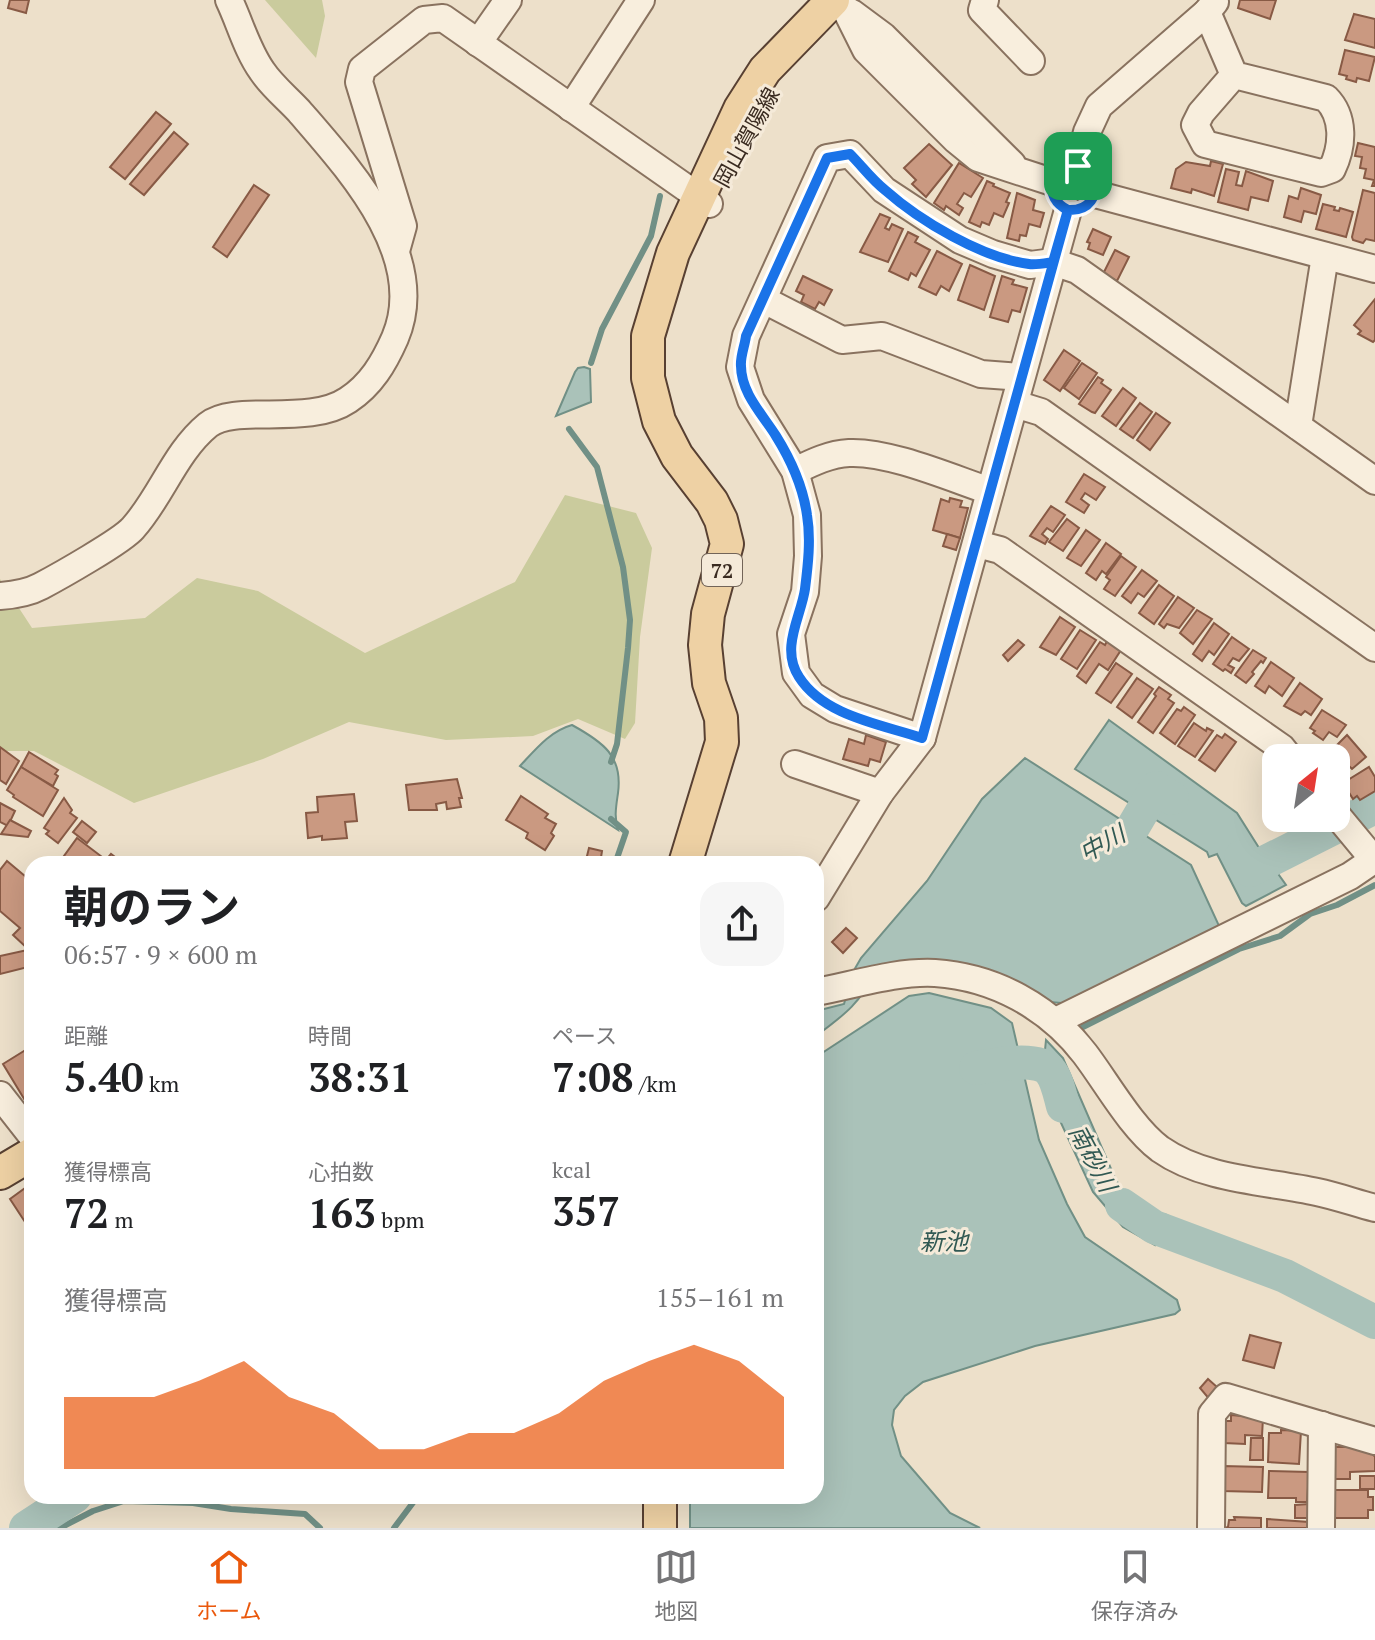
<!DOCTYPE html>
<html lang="ja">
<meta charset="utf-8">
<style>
body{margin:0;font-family:"PT Serif","Noto Sans JP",serif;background:#f6f6f6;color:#202124;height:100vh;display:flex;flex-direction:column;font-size:30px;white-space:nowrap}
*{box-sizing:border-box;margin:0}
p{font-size:26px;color:#757577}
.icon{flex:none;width:44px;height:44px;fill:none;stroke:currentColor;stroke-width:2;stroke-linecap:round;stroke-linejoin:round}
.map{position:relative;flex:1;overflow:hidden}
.side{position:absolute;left:24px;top:856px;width:800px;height:648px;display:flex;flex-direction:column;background:#fff;border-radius:24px;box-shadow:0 8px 32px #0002}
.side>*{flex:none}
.needle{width:52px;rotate:30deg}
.fabs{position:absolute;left:1262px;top:744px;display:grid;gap:16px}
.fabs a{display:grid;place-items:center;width:88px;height:88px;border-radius:16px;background:#fff;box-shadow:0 8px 32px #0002;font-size:40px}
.pin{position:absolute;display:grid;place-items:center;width:68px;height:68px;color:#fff;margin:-34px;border-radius:16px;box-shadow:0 4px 12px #0006}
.round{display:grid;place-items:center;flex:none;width:84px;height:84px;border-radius:24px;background:#f6f6f6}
.overview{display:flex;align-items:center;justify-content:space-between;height:136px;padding:0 40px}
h1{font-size:44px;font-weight:700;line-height:60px}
.stats{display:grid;grid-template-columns:repeat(3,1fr);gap:12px;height:136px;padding:8px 40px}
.stats div{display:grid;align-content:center}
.stats b{font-size:40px;font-weight:700}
.stats small{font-size:22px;font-weight:400}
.stats p{font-size:22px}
.chart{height:224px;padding:16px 40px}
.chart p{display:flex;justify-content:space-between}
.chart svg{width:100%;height:144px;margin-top:8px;fill:#ea580c;opacity:.7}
.tab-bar{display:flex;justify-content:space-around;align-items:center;height:112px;border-top:2px solid #e0e0e0;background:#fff;font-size:22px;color:#757577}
.tab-bar a{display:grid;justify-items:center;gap:4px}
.tab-bar .selected{color:#ea580c}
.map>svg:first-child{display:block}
</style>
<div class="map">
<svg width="1375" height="1528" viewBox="0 0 1375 1528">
<rect width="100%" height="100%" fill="#ede0ca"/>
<g fill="#cacb9d">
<path d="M265,0H322L325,16L316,58Z"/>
<path d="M565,495L636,513L652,548L640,637L635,723L625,739L578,719L533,736L446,740L349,722L263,759L134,803L34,751H0V579L32,628L145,618L197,578L258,591L365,653L515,582Z"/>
</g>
<g fill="#aac2b9" stroke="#719086" stroke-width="2">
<path d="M584,367L590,369L591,402L556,416L575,372L578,368Z"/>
<path d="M1109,720L1237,813L1261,851H1274L1280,860L1274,868L1286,885L1246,906L1242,903L1217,854L1209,857L1207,852L1075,769Z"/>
<path d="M572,725C603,742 623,756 618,793C616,807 614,817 618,830L520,766C535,750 550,731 572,725Z"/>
<path d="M1025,758L1191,865L1220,928L1073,1004L1050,1002L877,969C860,1003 847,1013 816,1036V1011L844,1004L853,972L861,958L927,881L982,799Z"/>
<path d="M929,993L991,1008L1012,1023L1039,1140L1067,1204L1085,1237L1177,1300L1180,1310L1175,1314L1035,1346L923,1382L905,1396L894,1410L892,1425L901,1456L950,1513L980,1528H690V1496H816V1057L909,996Z"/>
<path d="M1046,1040L1063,1058L1115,1178L1126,1197L1142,1209L1167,1215L1155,1245L1123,1227L1093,1192L1061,1123L1044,1060Z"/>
</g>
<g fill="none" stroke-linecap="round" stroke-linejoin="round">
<g stroke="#719086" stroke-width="6">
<path d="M591,363L602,329L651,236L660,196"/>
<path d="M569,429L597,467L623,567L630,620L628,648L617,744L611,762"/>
<path d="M611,819L626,832L615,864"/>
<path d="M1083,1027L1239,949L1280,936L1310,914L1337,905L1375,885"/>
<path d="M60,1528L93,1511L124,1501L193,1503L231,1509L305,1514L320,1528"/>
<path d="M394,1528L418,1496"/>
</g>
<g stroke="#aac2b9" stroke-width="34">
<path d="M1093,851L1129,834L1156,788L1172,798"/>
<path d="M1241,857L1250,870L1375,807"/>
<path d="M976,1068C993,1065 1038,1056 1050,1071C1057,1079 1060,1095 1063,1106"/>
<path d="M1122,1205L1154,1227L1285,1276L1375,1322"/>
<path d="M26,1528L75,1496"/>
</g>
</g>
<g fill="#ca9981" stroke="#885a45" stroke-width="2">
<path d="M10,0H29L26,13L8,8Z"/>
<path d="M1240,0H1276L1270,19L1238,8Z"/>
<path d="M1354,14L1375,19V48L1345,40Z"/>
<path d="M1345,50L1375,57L1369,81L1357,78L1356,82L1346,79L1347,76L1339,74Z"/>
<path d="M156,112L171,124L125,179L110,167Z"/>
<path d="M174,132L188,144L144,195L130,184Z"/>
<path d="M1358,143L1375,147V186H1372L1374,180L1364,178L1366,169L1360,168L1362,157L1355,156Z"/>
<path d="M929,144L952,165L926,197L912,184L916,180L904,168Z"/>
<path d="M1211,161L1223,164L1214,196L1192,189L1191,193L1171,188L1176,169L1186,162L1210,166Z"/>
<path d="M959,163L983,178L971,197L964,193L957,204L963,208L959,215L946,206L944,210L934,203Z"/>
<path d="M1226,169L1239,172L1236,185L1242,186L1246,171L1273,181L1268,201L1251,197L1248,210L1218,202Z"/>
<path d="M987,181L994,184L993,186L1010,193L1006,202L1009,203L1003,217L994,213L989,225L982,222L980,227L969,222Z"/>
<path d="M254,185L269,195L227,257L213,247Z"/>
<path d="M1301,188L1321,195L1316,214L1304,211L1301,222L1284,217L1289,196L1298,199Z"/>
<path d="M1363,190L1375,193V241L1366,239L1363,243L1353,240L1352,237Z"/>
<path d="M1017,193L1035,200L1033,210L1044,213L1040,227L1029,224L1026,236L1020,235L1019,241L1007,238Z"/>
<path d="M1323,204L1335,207L1334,210L1339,211L1340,208L1353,212L1346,237L1316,229Z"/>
<path d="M880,214L890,218L885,228L889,230L892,224L903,229L888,262L860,252Z"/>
<path d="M1093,229L1111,237L1103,255L1088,249L1090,243L1087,242Z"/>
<path d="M908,232L918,237L915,242L930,250L916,276L911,273L908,280L889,271Z"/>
<path d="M1115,250L1129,257L1117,281L1103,274Z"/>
<path d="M937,251L962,264L949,291L941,286L936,295L919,287Z"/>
<path d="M970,265L995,276L984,310L958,300Z"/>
<path d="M803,276L832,290L824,305L819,302L815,309L801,302L804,295L796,291Z"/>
<path d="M1002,276L1014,280L1012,284L1027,288L1020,312L1012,310L1008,322L990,317Z"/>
<path d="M1375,299V340L1373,342L1358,334L1361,331L1354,325Z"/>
<path d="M1064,350L1080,361L1060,391L1044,380Z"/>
<path d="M1082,363L1097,373L1079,399L1064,388Z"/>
<path d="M1098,377L1103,380L1101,383L1111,390L1095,413L1092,412L1079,404Z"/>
<path d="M1123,388L1136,398L1116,426L1102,416Z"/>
<path d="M1140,403L1152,412L1133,438L1120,429Z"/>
<path d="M1156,413L1170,423L1150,450L1137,440Z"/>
<path d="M1084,474L1105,487L1096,500L1085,493L1081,499L1089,505L1084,513L1066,502Z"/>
<path d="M950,498L962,501L960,507L968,508L960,538L933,530L941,499L949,502Z"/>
<path d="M1051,506L1065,515L1053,532L1047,528L1042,534L1048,539L1045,544L1030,536Z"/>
<path d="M1067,519L1079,528L1063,551L1049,542Z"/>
<path d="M1086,530L1100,540L1081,566L1067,558Z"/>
<path d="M947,534L960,538L956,550L943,546Z"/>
<path d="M1106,543L1121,554L1106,574L1102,571L1096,580L1086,573Z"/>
<path d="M1121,556L1136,567L1115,596L1104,589L1110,580L1106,577Z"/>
<path d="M1142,570L1157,581L1144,597L1138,593L1131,603L1122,596Z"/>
<path d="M1159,585L1174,596L1154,624L1139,613Z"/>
<path d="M1178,597L1194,608L1179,628L1167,624L1164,628L1159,624Z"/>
<path d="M1197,610L1212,619L1193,644L1180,633Z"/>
<path d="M1060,617L1075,627L1056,655L1040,647Z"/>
<path d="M1214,623L1229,634L1214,655L1209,651L1202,661L1193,654Z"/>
<path d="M1080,630L1096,640L1077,669L1061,659Z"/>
<path d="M1232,637L1249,649L1239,661L1233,658L1228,665L1234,668L1231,673L1225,669L1223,671L1213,664Z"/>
<path d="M1018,640L1024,645L1008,661L1003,655Z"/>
<path d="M1107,641L1121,650L1108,670L1099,664L1086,683L1077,676L1100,642L1105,645Z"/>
<path d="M1253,650L1266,658L1263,663L1261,661L1252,672L1254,674L1246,683L1235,675Z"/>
<path d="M1271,662L1294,678L1282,696L1269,686L1265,693L1255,686Z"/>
<path d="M1116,663L1132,674L1111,703L1096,693Z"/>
<path d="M1137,678L1153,689L1132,718L1117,707Z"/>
<path d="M1300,683L1322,699L1311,715L1305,711L1301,715L1284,706Z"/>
<path d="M1159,687L1171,695L1168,699L1174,703L1153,733L1138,722L1156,696L1154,694Z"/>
<path d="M1184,707L1195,715L1175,744L1160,733L1177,709L1181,711Z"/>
<path d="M1322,710L1346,725L1337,737L1329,732L1323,740L1313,733L1315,731L1310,728Z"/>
<path d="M1194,723L1206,731L1207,728L1213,731L1195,757L1178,746Z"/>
<path d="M1225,734L1236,742L1215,771L1199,760L1217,735L1222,738Z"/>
<path d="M866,735L886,742L880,762L870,759L868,766L843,759L849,739L864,744Z"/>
<path d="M1347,735L1366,757L1352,769L1345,762L1342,763L1329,753Z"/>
<path d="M0,747L19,761L6,784L0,780Z"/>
<path d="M29,752L58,770L55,774L58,776L53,786L21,767Z"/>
<path d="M21,767L58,790L43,816L13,797L14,795L7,790Z"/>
<path d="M1369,767L1375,777V791L1360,800L1357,796L1353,799L1343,783Z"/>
<path d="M457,779L462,798H459L461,807L447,809L446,802L436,804L437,810H409L406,785Z"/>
<path d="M354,794L357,821L345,822L347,838L322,840V836L308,838L306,813L318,812L317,797Z"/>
<path d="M521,796L548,814L545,818L556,824L551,833L554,836L545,850L526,838L528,833L506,820Z"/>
<path d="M64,798L72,810L70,813L77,818L58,843L46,834L49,831L44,828Z"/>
<path d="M0,803L15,811L8,826L0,822Z"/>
<path d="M10,820L31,831L28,837L1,834Z"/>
<path d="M82,821L96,832L87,843L73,832Z"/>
<path d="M77,838L106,860L111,854L124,864H61L59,863Z"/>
<path d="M589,848L602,851L600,864H585Z"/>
<path d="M7,861L32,882V942L27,948L13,935L20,928L0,911V870Z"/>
<path d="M846,928L857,938L843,953L832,942Z"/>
<path d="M32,949V966L0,974V956Z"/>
<path d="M32,1046V1112L3,1064Z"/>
<path d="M32,1183V1218L25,1222L10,1199Z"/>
<path d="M1250,1335L1281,1343L1274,1368L1243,1360Z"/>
<path d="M1208,1379L1217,1387L1215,1389L1217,1391L1210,1400L1200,1388Z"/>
<path d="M1231,1415L1263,1418L1262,1436L1245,1435V1444L1224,1443L1225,1421H1231Z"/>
<path d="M1281,1430L1301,1431L1299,1464L1268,1462L1269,1433H1281Z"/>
<path d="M1251,1438H1263V1460H1250Z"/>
<path d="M1331,1447H1367L1375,1457V1471L1350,1472V1479H1331Z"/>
<path d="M1223,1466L1263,1467L1262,1492L1222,1491Z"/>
<path d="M1269,1471L1309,1472L1307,1502H1296V1498H1268Z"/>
<rect x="1360" y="1476" width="15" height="13"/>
<path d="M1330,1490H1368V1497H1373V1510H1368V1518H1331Z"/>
<path d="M1309,1504V1518H1295V1505Z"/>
<path d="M1234,1517L1261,1518V1528H1225L1228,1527L1229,1520H1235Z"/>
<path d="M1267,1519L1309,1522V1528H1267Z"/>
</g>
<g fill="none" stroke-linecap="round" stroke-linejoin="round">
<g stroke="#89725f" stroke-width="30">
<g id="minor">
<path d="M985,0L982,10L1031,61"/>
<path d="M845,8L866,50L956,140L978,158L1052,182"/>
<path d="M1207,12L1234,75L1326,98C1345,117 1343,146 1332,169L1321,173L1205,144L1195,125L1201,113L1234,75"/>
<path d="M852,13L883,36L1012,164"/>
<path d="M478,43L508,0"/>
<path d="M571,108L641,0"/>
<path d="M1078,166L1087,132L1099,106L1207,12L1215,2"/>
<path d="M1095,194L1375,269"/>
<path d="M396,251L403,226L359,82L362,69L424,20L443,18L709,204"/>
<path d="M764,300L842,340L882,336L981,374L1021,377"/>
<path d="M1015,404L1041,412L1375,648"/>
<path d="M1298,426L1325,256"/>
<path d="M795,471C813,462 830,454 849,453C889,451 951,478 990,491"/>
<path d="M977,544L1000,550L1282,748L1290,758"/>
<path d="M0,596C14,595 28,593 41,586C58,577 122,541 133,528C161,497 175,452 208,425C235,403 308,427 348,400C371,385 384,363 395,338C430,256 349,169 299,111C287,98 272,86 262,71C247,50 240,23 229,0"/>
<path d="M922,738L835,709L812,695L796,673L791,634L805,592L808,556L807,515L795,471L751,400L740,367L746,336L827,158L850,154L884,190L960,240L993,254L1030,265L1053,262L1077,270L1375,481"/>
<path d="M795,764L880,793"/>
<path d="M1336,814L1374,860"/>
<path d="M816,898L880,793L922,738L1068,210"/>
<path d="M816,992C854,985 896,971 935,973C995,977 1049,1007 1085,1054C1107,1083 1131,1127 1160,1149C1204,1180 1266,1181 1317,1192C1336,1196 1356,1203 1375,1208"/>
<path d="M1056,1021L1350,876L1375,859"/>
<path d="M0,1095L32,1136"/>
<path d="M1211,1528L1212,1414L1226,1397L1375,1441"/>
<path d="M1321,1528L1322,1425"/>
</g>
</g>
<g stroke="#584032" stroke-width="36">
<g id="major">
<path d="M685,864L722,742L721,718L709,683L705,645L708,614L727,544L721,520L712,502L677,456L659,421L648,378V336L673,253L740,109L765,70L833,0"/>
<path d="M0,1173L32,1154"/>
<path d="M660,1496V1528"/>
</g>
</g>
<use href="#minor" stroke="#f8eedd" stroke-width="26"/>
<use href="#major" stroke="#eed1a4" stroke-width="32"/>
</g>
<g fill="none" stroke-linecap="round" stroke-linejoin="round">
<g stroke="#fff" stroke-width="16">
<path id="route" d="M1078,166C1049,165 1042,198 1068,210L1053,262C1046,263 1036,265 1029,264C982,258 920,221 885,190C872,180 862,166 850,154L827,158L746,336C745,345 740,357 741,366C741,393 763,415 776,436C791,460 803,487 807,515C811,539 808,565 805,589C801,617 780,648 799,677C824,716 880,724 922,738L1068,210C1089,211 1100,196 1092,176L1078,166"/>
</g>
<use href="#route" stroke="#1a73e8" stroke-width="10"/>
</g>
<g text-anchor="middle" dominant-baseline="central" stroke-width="6" stroke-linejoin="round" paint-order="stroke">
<rect fill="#f5ead9" stroke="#726458" stroke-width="2" x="702" y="554" width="40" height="32" rx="6"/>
<g font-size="20" font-weight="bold" fill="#3a2b21">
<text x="722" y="570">72</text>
</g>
<g font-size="22" fill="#3a2b21" stroke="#f5ead9">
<text transform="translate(746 137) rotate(-61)">岡山賀陽線</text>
</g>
<g font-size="24" font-style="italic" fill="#315953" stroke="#f5ead9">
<text transform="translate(1102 843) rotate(-29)">中川</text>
<text transform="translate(1093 1158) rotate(62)">南砂川</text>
<text x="944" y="1241">新池</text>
</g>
</g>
</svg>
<div class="fabs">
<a><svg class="needle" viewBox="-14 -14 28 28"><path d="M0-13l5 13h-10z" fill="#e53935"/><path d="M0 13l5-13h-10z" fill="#757577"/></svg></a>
</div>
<div class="pin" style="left:1078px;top:166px;background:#1e9e55"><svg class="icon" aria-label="arrive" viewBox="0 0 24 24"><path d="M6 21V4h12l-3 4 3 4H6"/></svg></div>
<section class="side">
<div class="overview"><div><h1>朝のラン</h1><p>06:57 · 9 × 600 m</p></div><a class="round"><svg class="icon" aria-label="share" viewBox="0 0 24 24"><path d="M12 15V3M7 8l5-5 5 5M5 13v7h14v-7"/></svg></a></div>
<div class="stats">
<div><p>距離</p><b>5.40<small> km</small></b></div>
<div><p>時間</p><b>38:31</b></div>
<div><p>ペース</p><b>7:08<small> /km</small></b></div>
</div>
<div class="stats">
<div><p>獲得標高</p><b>72<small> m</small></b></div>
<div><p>心拍数</p><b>163<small> bpm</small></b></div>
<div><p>kcal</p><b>357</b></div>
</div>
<div class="chart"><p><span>獲得標高</span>155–161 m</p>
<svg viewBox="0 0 160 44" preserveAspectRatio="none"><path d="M0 44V22L10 22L20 22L30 17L40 11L50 22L60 27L70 38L80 38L90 33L100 33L110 27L120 17L130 11L140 6L150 11L160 22V44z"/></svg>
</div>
</section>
</div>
<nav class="tab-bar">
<a class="selected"><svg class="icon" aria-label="home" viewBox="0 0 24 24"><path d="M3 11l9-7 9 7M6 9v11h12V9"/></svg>ホーム</a>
<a><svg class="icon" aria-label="map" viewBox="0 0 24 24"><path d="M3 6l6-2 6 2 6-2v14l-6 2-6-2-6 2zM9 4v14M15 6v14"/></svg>地図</a>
<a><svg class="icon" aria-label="saved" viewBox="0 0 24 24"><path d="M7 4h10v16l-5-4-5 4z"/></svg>保存済み</a>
</nav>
